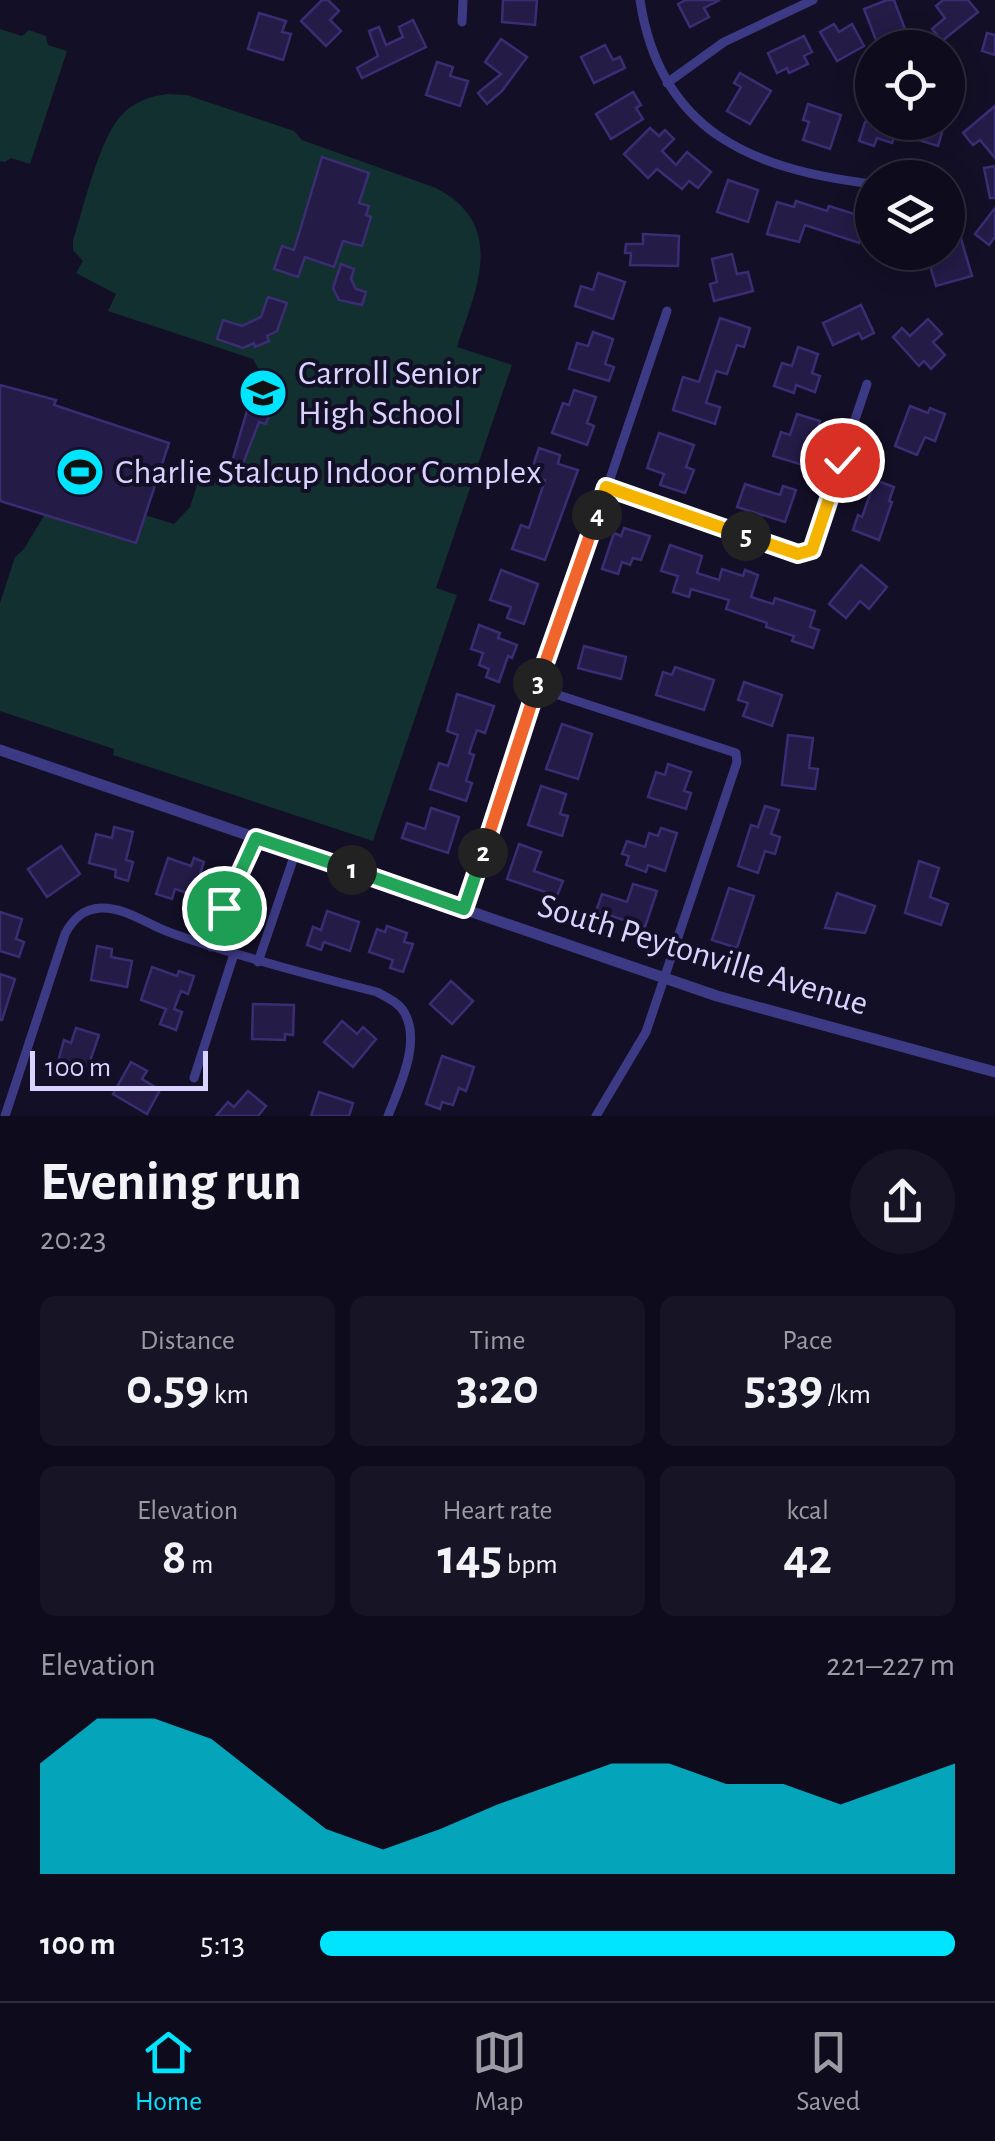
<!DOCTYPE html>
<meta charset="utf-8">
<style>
body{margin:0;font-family:"Alegreya Sans",sans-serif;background:#171425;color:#f1f3f6;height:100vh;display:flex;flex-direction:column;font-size:38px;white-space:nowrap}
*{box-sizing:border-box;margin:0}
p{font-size:32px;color:#9b9ba3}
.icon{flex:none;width:55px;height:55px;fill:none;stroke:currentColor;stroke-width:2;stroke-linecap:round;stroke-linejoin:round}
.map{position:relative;height:1116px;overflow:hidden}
.details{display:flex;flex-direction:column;background:#0e0b1c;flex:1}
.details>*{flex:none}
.fabs{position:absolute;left:855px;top:30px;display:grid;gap:20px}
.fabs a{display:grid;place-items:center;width:110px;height:110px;border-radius:50%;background:#0e0b1c;box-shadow:0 5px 25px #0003,0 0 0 2px #2e2b3b;font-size:50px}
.scale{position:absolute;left:30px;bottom:25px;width:178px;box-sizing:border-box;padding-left:10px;border:5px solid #d9d4ff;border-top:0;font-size:28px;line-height:35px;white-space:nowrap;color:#d9d4ff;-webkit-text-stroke:8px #130f26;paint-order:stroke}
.pin{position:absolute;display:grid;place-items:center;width:85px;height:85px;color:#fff;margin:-42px;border:5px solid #fff;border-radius:50%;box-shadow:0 2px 10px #0007}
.km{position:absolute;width:50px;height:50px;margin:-25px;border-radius:50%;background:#222;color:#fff;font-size:28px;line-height:50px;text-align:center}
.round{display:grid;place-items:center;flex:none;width:105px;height:105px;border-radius:52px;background:#171425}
.overview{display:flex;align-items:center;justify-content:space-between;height:170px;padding:0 40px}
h1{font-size:55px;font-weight:700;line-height:75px}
.metrics{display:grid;grid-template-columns:repeat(3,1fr);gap:15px;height:170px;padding:10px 40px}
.metrics div{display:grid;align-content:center;border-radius:15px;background:#171425;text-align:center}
.metrics b{font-size:50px;font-weight:700}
.metrics small{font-size:28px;font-weight:400}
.metrics p{font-size:28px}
.chart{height:280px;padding:20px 40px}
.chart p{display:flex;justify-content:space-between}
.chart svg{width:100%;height:180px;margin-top:10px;fill:#00e5ff;opacity:.7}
ul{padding:0 40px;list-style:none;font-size:32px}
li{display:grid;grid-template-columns:160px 120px 1fr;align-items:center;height:75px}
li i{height:25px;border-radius:12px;background:#00e5ff}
.menu{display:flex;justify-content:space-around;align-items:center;height:140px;border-top:2px solid #2e2b3b;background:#0e0b1c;font-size:28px;color:#9b9ba3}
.menu a{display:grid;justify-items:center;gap:5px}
.menu .selected{color:#00e5ff}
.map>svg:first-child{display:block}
</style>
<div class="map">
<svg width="995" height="1116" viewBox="0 0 995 1116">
<rect width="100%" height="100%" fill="#130f26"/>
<g fill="#12302f">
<path d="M0,29L22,36L29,30L46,36L48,45L67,51L30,164L11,158L5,162L0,161Z"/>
<path d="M168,94L187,95L294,131L302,140L436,188C508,226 476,288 457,347L512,365L436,588L457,595L373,841L113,755L114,749L0,711V603L15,557L24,549L45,514L145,515L174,524L190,507L198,482L213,486L224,464L233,467L251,445L254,420L266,423L280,381L261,374L253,359L108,311L116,294L76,273L83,261L73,250V241C83,209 99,140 120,117C132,102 150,96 168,94Z"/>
</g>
<g fill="#241b47" stroke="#3b2d73" stroke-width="2.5">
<path d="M322,0H328L339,11L330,20L341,31L326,46L301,21Z"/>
<path d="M503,0H537L535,25L502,22Z"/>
<path d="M686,0H720L704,8L709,17L690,27L678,4Z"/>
<path d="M887,0H894L908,37L879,48L864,9Z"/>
<path d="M943,0H968L978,12L942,41L932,29L945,18L936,6Z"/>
<path d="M259,13L286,21L282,32L291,34L283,60L248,49Z"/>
<path d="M413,20L426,47L362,78L357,68L378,56L369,31L379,27L386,45L403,37L399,27Z"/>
<path d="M834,24L839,32L852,24L864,46L837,61L820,32Z"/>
<path d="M987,33L995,35V55L982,51Z"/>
<path d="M804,36L812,52L804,56L808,64L789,73L787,68L777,73L768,53Z"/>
<path d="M501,39L527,57L502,91L487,104L478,93L501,74L485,62Z"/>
<path d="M605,45L613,60L620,57L625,68L594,83L581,57Z"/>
<path d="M437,62L453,67L450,76L468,81L460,106L426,95Z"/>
<path d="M740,73L771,91L750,124L727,111L741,87L734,83Z"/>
<path d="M633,92L641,105L636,108L643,119L611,139L596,114Z"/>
<path d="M808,104L841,115L830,149L803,140L809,122L803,120Z"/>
<path d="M995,106V158L980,140L973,145L963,133Z"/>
<path d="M865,122H933L932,126L943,129L938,146L896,133L892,143L877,138L874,146L859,141Z"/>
<path d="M650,128L659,136L665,130L674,139L662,151L676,165L687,152L711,172L698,188L689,181L682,189L657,169L648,178L624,154Z"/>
<path d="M322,157L369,173L359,203L369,206L366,215L371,217L362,246L343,241L334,267L305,257L298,277L274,269L282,246L294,250Z"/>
<path d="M995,166V198H990L984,168Z"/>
<path d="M728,180L758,190L748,222L717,212Z"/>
<path d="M796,201L827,211L829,206L861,216L858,224L864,226L859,243L805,225L799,242L767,234L777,202L794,207Z"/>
<path d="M995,208V237L989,245L975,234Z"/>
<path d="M643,234L679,236L678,266L630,265L631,253H625L626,244H643Z"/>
<path d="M960,235L972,276L936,286L929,262L948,256V238Z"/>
<path d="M732,254L737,274L748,272L753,291L714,301L710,284L717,282L712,259Z"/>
<path d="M341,264L354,269L351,279L356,289L366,292L362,305L339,300L333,288Z"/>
<path d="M598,273L625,282L613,319L575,306L581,286L593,290Z"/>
<path d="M268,297L287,303L277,331L267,336L269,341L255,347L254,343L243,348L217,339L223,320L242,326L261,317Z"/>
<path d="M861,305L874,333L862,339L859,333L833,345L823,323Z"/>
<path d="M720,318L750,328L744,347L737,345L727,374L716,371L706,403L720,407L715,424L673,410L683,377L699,382Z"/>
<path d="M928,319L942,334L933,342L945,355L931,369L924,361L919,366L893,337L902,328L910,336Z"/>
<path d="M593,332L613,339L605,364L614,367L609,381L569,369L577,343L588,346Z"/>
<path d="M798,347L818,354L812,373L820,376L815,392L796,385L794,393L774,386L782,363L792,366Z"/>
<path d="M256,380L278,388L266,424L259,422L236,482L227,479Z"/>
<path d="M0,385L56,400L54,405L169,443L136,543L0,501Z"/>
<path d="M574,390L596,397L587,423L594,426L587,445L552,433L563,403L569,405Z"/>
<path d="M910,406L928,413L930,408L945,414L935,441L925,437L917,455L895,446Z"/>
<path d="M797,414L820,421L806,466L773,456L781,432L790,435Z"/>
<path d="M659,433L694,445L686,467L694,470L685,493L660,485L664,474L647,468Z"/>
<path d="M539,448L560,455L558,464L578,470L545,560L512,549L521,525L529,528L545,480L530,475Z"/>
<path d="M875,480L894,487L889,501L892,502L879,540L853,530L858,515L862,517Z"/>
<path d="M745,484L780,495L783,486L796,490L785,522L737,507Z"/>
<path d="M624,528L650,536L641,560L633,558L630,565L622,562L618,574L602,569L614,533L621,536Z"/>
<path d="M670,545L702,556L697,573L719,580L722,569L743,576L745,570L758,575L751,597L773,604L775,598L815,611L810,627L819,630L813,648L792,641L794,636L766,627L767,623L726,609L729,600L691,589L689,597L673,592L678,576L661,571Z"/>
<path d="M861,565L887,587L869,609L860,601L846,618L829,604Z"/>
<path d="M501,570L538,584L524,624L507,618L511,607L490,600Z"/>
<path d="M479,625L500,633L498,638L517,645L512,658L508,656L499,682L486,677L489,669L479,665L483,653L471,649Z"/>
<path d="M584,646L626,657L621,679L578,668Z"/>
<path d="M675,667L714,680L704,710L656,695L663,672L672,675Z"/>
<path d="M744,682L782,695L772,726L743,716L748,703L738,700Z"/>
<path d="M457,694L494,706L485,733L477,730L469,753L474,755L466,781L472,783L466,801L430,789L439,763L448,766L458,735L447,731Z"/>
<path d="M562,724L592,734L578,779L546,769Z"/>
<path d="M788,735L813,738L809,768L818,769L815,789L782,785Z"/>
<path d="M668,764L691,772L684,791L691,793L686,809L648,797L656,772L665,775Z"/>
<path d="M541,786L566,794L560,814L568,816L562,836L528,825Z"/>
<path d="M765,806L779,810L771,834L780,837L775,854L765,851L758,873L738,866L751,825L758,827Z"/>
<path d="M431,808L459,817L448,853L402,838L407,823L425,829Z"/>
<path d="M114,827L133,832L126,860L133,862L128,881L115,877L116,870L89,863L96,834L112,838Z"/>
<path d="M661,828L677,833L665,871L648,865L646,872L626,865L629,856L622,854L627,841L645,847L649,833L658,836Z"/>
<path d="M519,844L541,852L534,871L563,881L557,896L507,879Z"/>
<path d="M61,846L80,874L47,897L28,869Z"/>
<path d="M168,858L191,866L194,858L204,862L193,895L175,889L172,899L156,894Z"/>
<path d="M919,861L939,868L930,897L948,904L941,925L905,913Z"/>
<path d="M633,884L657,891L645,927L596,911L602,894L627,902Z"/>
<path d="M729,888L754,896L737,948L712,940Z"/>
<path d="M837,893L875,906L865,933L825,928Z"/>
<path d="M327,911L359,922L350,951L324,942L321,950L307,945L313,927L321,930Z"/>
<path d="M0,912L22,919L16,939L24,942L19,957L0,951Z"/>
<path d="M387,926L407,933L404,942L413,944L403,972L390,968L393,960L369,952L377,929L385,932Z"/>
<path d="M97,946L112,949L111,957L132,961L127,987L91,980Z"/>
<path d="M152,967L177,976L179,971L194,976L188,994L181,991L174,1009L182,1012L176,1030L160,1024L166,1009L141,1000Z"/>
<path d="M0,974L15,979L2,1020H0Z"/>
<path d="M451,981L473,1001L452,1024L430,1004Z"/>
<path d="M253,1004L294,1005L293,1035L285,1034V1040L252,1039Z"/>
<path d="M342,1021L357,1034L363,1027L376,1039L353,1067L324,1042Z"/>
<path d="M76,1028L99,1035L88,1067L59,1058L64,1040L71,1043Z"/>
<path d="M442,1056L474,1067L466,1091L459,1088L453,1105L442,1102L440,1109L426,1104Z"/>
<path d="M131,1062L147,1071L142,1079L160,1090L147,1114L113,1094Z"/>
<path d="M248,1091L266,1106L258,1116H216L228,1102L234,1107Z"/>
<path d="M319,1092L353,1103L349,1116H311Z"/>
</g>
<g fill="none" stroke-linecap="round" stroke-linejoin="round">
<g stroke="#3d3a85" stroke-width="9">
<path d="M640,0C660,132 752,169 872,184"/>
<path d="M462,22L463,0"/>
<path d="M667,83L724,42L813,0"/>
<path d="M607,487L798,555L811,550L867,384"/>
<path d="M537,688L736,753L737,762L646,1032L596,1116"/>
<path d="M464,909L667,311"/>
<path d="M211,947L224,908L256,837"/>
<path d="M258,962L296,851"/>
<path d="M194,1078L234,954"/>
<path d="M5,1116L65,934C73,919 83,909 101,908C126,907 151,927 174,934C241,957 309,975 377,992C386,997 398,1002 404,1012C422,1042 399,1087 388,1116"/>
</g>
<path stroke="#3d3a85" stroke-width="11" d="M0,750L717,996L995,1072"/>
</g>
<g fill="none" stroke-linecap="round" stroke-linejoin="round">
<g stroke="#fff" stroke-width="20">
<path id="split-1" d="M224,908L256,838L352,870"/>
</g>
<g stroke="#fff" stroke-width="20">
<path id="split-2" d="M352,870L464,909L483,853"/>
</g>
<g stroke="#fff" stroke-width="20">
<path id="split-3" d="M483,853L538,683"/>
</g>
<g stroke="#fff" stroke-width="20">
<path id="split-4" d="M538,683L597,515"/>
</g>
<g stroke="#fff" stroke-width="20">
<path id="split-5" d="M597,515L606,487L746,536"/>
</g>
<g stroke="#fff" stroke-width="20">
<path id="split-6" d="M746,536L798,554L812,550L842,460"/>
</g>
<use href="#split-1" stroke="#22a559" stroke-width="12"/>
<use href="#split-2" stroke="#22a559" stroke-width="12"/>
<use href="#split-3" stroke="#f0652b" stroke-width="12"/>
<use href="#split-4" stroke="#f0652b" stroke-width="12"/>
<use href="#split-5" stroke="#f5b400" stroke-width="12"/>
<use href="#split-6" stroke="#f5b400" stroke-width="12"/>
</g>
<defs>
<g id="school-disc" transform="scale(2.5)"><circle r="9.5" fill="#00e5ff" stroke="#130f26"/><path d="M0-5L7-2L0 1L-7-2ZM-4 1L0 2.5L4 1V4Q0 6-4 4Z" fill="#111"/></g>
<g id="stadium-disc" transform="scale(2.5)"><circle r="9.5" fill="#00e5ff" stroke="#130f26"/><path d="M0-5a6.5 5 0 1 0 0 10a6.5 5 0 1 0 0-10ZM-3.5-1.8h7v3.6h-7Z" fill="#111"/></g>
</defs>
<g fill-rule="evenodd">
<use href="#school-disc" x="263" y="393"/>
<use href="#stadium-disc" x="80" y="472"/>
</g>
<g text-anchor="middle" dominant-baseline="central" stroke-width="8" stroke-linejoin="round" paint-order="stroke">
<g font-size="35" fill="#d9d4ff" stroke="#130f26" text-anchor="start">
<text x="298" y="373">Carroll Senior<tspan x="298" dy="40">High School</tspan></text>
<text x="115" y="472">Charlie Stalcup Indoor Complex</text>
</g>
<g font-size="35" fill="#d9d4ff" stroke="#130f26">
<text transform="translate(703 955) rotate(17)">South Peytonville Avenue</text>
</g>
</g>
</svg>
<div class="fabs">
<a><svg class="icon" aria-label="locate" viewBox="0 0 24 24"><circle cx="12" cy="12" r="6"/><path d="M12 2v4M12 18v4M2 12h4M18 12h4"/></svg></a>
<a><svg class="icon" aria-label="layers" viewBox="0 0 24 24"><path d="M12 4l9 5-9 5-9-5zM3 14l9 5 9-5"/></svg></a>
</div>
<div class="scale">100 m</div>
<div class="pin" style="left:224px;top:908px;background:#1e9e55"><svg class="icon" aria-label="arrive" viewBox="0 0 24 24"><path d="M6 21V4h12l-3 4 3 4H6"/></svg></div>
<div class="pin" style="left:842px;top:460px;background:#d93025"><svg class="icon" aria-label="check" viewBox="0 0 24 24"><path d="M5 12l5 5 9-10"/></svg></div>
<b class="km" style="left:352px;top:870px">1</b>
<b class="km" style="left:483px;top:853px">2</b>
<b class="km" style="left:538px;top:683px">3</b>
<b class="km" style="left:597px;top:515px">4</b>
<b class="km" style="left:746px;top:536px">5</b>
</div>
<section class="details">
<div class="overview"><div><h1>Evening run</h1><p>20:23</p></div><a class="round"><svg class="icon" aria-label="share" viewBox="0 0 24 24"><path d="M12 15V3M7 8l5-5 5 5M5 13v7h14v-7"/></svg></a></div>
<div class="metrics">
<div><p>Distance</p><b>0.59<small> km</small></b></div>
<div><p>Time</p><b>3:20</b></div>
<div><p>Pace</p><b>5:39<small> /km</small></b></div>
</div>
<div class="metrics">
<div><p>Elevation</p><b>8<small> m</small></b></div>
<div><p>Heart rate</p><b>145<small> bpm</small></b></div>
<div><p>kcal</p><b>42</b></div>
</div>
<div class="chart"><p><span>Elevation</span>221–227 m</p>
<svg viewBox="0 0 160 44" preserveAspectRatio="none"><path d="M0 44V17L10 6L20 6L30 11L40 22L50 33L60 38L70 33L80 27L90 22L100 17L110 17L120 22L130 22L140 27L150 22L160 17V44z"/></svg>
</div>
<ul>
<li><b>100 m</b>5:13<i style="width:100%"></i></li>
</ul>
</section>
<nav class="menu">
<a class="selected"><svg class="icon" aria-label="home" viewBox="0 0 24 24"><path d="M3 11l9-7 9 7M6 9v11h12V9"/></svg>Home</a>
<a><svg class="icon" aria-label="map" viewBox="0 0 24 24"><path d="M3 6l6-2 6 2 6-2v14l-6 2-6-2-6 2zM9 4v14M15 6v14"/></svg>Map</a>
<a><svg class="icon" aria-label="saved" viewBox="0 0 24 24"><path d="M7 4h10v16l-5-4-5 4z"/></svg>Saved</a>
</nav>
